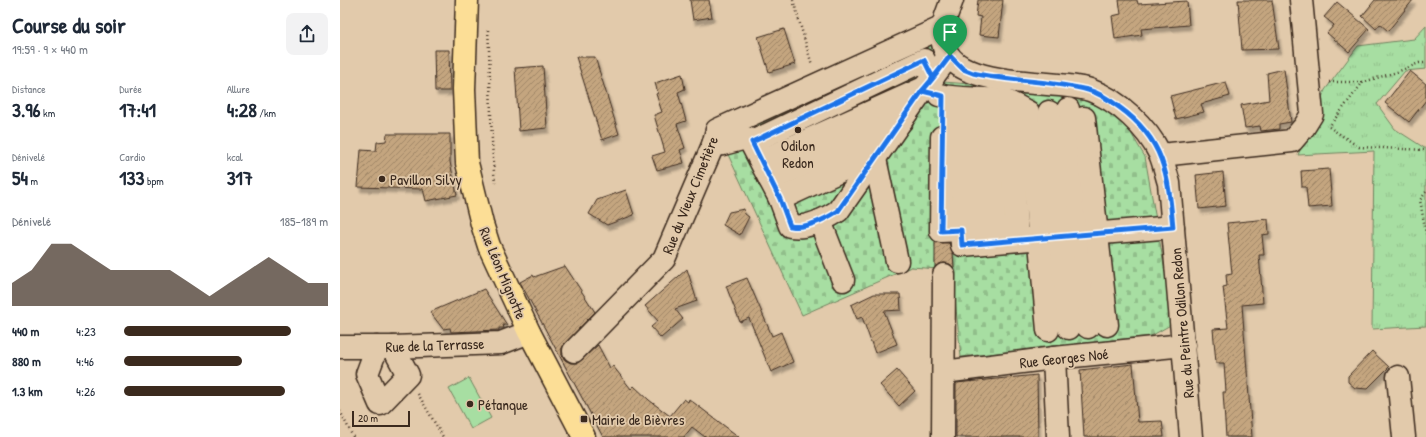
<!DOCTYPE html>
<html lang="fr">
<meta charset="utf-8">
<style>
body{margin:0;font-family:"Patrick Hand",sans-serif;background:#f2f2f3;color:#1f2937;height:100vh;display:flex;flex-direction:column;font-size:15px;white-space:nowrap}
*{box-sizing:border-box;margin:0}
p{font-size:13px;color:#747a83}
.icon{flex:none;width:22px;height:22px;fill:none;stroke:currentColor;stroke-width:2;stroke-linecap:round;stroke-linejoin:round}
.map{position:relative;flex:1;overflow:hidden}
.sheet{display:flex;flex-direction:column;background:#fff;width:340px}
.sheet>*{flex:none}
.scale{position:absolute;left:12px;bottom:10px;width:58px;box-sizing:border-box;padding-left:4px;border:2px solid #3b2a1e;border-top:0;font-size:11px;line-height:14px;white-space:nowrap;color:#3b2a1e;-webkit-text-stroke:3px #e2caab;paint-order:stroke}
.pin{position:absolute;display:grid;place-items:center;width:34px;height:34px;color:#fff;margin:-41px -17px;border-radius:50% 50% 50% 0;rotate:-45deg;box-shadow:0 0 4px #0007}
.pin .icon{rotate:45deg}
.round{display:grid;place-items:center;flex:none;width:42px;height:42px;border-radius:8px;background:#f2f2f3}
.head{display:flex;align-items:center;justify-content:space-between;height:68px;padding:0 12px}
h1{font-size:22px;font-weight:700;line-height:30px}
.figures{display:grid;grid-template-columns:repeat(3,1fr);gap:6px;height:68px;padding:4px 12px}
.figures div{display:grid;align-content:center}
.figures b{font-size:20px;font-weight:700}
.figures small{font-size:11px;font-weight:400}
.figures p{font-size:11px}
.chart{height:112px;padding:8px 12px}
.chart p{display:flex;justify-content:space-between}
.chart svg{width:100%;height:72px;margin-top:4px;fill:#3b2a1e;opacity:.7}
ul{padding:0 12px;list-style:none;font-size:13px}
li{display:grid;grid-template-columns:64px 48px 1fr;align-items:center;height:30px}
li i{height:10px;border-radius:5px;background:#3b2a1e}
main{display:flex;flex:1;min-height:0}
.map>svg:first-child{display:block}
</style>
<main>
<section class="sheet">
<div class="head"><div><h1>Course du soir</h1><p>19:59 · 9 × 440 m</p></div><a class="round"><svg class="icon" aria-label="share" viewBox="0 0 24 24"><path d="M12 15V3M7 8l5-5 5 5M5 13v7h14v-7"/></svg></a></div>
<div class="figures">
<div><p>Distance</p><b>3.96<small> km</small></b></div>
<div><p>Durée</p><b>17:41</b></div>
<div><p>Allure</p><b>4:28<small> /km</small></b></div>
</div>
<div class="figures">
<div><p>Dénivelé</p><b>54<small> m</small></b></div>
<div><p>Cardio</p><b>133<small> bpm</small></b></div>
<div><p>kcal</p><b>317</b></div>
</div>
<div class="chart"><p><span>Dénivelé</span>185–189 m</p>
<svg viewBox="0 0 160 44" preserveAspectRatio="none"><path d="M0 44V30L10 22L20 6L30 6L40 14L50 22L60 22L70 22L80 22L90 30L100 38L110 30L120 22L130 14L140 22L150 30L160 30V44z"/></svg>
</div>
<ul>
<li><b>440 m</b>4:23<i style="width:82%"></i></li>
<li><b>880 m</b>4:46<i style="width:58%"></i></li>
<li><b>1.3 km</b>4:26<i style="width:79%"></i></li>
</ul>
</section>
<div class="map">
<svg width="1086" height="437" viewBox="0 0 1086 437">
<defs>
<pattern id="grass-tufts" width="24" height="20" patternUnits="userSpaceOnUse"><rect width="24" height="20" fill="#a7dea2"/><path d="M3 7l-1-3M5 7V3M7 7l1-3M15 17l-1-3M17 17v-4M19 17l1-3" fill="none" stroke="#91bf8b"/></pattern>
<pattern id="cemetery-stones" width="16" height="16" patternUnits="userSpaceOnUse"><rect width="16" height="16" fill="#a7dea2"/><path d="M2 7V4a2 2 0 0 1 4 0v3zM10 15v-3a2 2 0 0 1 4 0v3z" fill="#91bf8b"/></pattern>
<pattern id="building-hatch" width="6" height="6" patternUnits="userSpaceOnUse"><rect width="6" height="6" fill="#c4a57f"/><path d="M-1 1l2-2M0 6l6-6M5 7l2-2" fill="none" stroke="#a08767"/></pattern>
<filter id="shadow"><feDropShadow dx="2.5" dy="4.5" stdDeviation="1" flood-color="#0004"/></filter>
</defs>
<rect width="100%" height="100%" fill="#e2caab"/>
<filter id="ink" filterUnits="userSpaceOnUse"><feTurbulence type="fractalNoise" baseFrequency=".025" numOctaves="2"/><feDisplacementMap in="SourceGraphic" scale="8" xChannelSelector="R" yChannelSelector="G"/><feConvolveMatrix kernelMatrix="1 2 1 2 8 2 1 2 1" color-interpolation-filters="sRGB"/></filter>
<g filter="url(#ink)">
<path fill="url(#grass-tufts)" stroke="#718460" d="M1086,26V69L1065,71L1037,104L1055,129L1086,149V326L1032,329L1034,151L958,155L985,90L1018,46L1074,39Z"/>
<path fill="url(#cemetery-stones)" stroke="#718460" d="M589,39L597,44L598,71L603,82L723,91L758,105L785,123L805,157L834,323L811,336L621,357L612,270L571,267L462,315L379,135Z"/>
<path fill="#a7dea2" stroke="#718460" d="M129,378L151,418L131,429L109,389Z"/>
<g fill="url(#building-hatch)" stroke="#3b2a1e" filter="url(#shadow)">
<path d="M350,0H369L372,17L353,20Z"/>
<path d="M638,0H663L659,37L639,35L641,17L636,16Z"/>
<path d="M779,0H797L798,4L847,1L849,25L801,29L802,35L775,39L772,16L781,14Z"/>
<path d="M898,0H932L939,49L902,50Z"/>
<path d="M1035,0H1073L1048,31L1040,24L1036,29L1022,16Z"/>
<path d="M997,2L1029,29L1009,52L987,33L994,25L984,17Z"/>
<path d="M444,29L455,64L429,72L418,37Z"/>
<path d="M94,50H109L110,91H95Z"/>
<path d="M236,57H255L279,134L262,140Z"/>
<path d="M203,66L207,128L179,131L175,68Z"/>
<path d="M944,69L951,122L939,124V129L921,131L920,126L905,128L901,105L929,100L927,73Z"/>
<path d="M1070,71L1086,84V100L1069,122L1045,103Z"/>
<path d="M342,74L345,89L338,92L346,121L337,124L345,148L340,150L344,163L317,170L312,156L325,152L314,115L322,112L316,94L318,93L315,83Z"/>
<path d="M886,82L890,96L861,104L864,112L836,119L830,96Z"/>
<path d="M47,134H110V162L117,195L86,201L83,189L18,187L21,150L36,151L37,142L46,141Z"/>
<path d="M989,169L992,206L968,208L966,187H962L961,171Z"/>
<path d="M883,172L886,206L859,209L856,175Z"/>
<path d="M286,190L294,215L267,225L249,214L257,200Z"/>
<path d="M404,209L405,214L409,217L400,235L383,225L389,212Z"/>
<path d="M928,219L929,234L922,235L924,255H919L923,303L902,305L912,437H886L883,392H886L884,363H876L873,329L888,328L883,287L887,286L886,275L892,274L887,223Z"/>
<path d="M595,242L609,243L613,253L614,268L610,264L604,263L595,267Z"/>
<path d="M225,266L255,312L225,343L222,348V355L225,360L231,363H238L258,345L270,368L273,366L291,389L294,386L309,400L330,416L344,399L348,402L349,399L399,437H365L352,427L344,437H263L180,282L193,275L194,277Z"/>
<path d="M347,269L357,301L335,309L343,319L321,338L311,327L318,321L305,306Z"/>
<path d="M407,278L432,336L441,332L453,362L431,372L409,318L400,322L386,286Z"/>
<path d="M144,289L167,325H163L164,328H159V330L111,332L110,328L103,329L90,312Z"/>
<path d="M534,294H560L561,310L544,311L557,344L535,353L522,317L517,319L511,305Z"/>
<path d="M1032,351L1049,367L1027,389L1015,388L1008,382V376Z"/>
<path d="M793,364L798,422L822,421L824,437H744L740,370Z"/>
<path d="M557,370L575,391L559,406L540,385Z"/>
<path d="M697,375L698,437H616V383Z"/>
</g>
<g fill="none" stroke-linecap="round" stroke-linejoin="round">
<g stroke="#3b2a1e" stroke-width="25">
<g id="minor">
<path d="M612,0C608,11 602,23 602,35C602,92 713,78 750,90C778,100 807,127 820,154C824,163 826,174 829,183L851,437"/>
<path d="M599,95C622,101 645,96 668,102C675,104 681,109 688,112L708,330"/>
<path d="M613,99L622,245L833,227"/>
<path d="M633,99L642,243"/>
<path d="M652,99L661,241"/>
<path d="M669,103L677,240"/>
<path d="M728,109L748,327"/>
<path d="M709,112L729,328"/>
<path d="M744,118L767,325"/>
<path d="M602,137L601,231L621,230"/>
<path d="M412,142L584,60L593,78"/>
<path d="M373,145L383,144L406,138L409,139L440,199L450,226C467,229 484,220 498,211L582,91L609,56"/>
<path d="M821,155L952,141L964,127L972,114L961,0"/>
<path d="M535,159L557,261"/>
<path d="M421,161L586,87"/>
<path d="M430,180L562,120"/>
<path d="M440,199L537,154"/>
<path d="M480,221L503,280"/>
<path d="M0,347H53L161,343L189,332"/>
<path d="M37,347L27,374L40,404L68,375L53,347"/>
<path d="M234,351L324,259L373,145L377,130L603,27"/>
<path d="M714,358L718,437"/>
<path d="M604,372L714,358L844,345"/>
<path d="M1058,377L1064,437"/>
<path d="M603,437L604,275"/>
</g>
</g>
<g stroke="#3b2a1e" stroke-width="25">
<path id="major" d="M127,0L124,89L127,163L142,224L149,246L189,332L244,437"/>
</g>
<g stroke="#3b2a1e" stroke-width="2.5" stroke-dasharray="1 3" stroke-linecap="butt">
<path d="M453,0L472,65"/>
<path d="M148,30C151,81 150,132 155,183"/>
<path d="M989,82H1022"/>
<path d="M991,124L1023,82L1057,72L1079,63H1086"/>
<path d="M989,127L1019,147L1086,150"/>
<path d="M1086,192L1080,200L1086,234"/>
<path d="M78,394L103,437"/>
<path d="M0,411L13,437"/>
</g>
<use href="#minor" stroke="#e2caab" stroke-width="22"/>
<use href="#major" stroke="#fcde96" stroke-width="22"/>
</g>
</g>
<g fill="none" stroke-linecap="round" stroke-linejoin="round" filter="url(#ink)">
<g stroke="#fff" stroke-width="8">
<path id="route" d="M610,56C601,68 592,80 582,91L498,211C484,220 467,229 450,226L440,199L412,142L584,60L593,78L582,91L603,96L601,231L621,230L622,245L833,227C828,175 825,140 779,107C770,100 759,93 748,90C710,80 671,82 633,73L623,69L610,56"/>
</g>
<use href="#route" stroke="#1a73e8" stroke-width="5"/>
</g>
<g fill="#3b2a1e" stroke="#e2caab" stroke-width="1.5">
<circle cx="458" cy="130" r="4"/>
<circle cx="42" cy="179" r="4"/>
<circle cx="130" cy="404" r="4"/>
<rect x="240" y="415" width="8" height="8" rx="2"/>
</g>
<g text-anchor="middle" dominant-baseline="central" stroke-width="3.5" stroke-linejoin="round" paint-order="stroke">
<g font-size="15" fill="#3b2a1e" stroke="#e2caab" text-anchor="start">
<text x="458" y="145" text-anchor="middle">Odilon<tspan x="458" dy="17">Redon</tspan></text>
<text x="50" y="179">Pavillon Silvy</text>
<text x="138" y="404">Pétanque</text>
<text x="252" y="419">Mairie de Bièvres</text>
</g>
<g font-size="15" fill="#3b2a1e" stroke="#e2caab">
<text transform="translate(350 195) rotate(-68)">Rue du Vieux Cimetière</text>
<text transform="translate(163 273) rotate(67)">Rue Léon Mignotte</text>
<text transform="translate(842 323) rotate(-95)">Rue du Peintre Odilon Redon</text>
<text transform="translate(95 345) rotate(-2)">Rue de la Terrasse</text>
<text transform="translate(724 358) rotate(-6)">Rue Georges Noé</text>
</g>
</g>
</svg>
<div class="scale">20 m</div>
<div class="pin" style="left:610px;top:56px;background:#1e9e55"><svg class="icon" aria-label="arrive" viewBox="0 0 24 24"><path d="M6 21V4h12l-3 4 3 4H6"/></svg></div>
</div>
</main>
